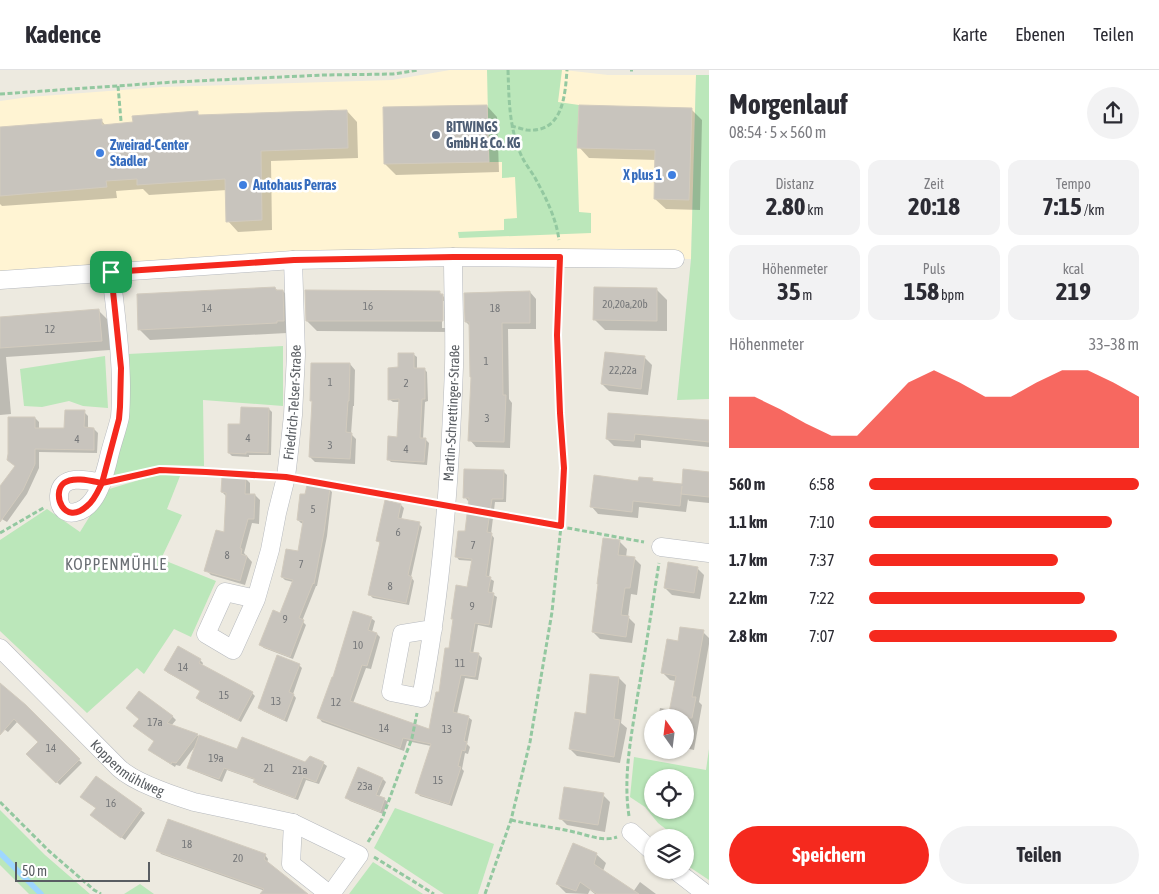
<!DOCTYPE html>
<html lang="de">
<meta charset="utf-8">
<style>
body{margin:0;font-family:"Asap Condensed",sans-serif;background:#f2f2f3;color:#2b2b33;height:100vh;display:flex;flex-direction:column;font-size:19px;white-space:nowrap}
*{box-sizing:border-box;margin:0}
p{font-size:16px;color:#7c7c81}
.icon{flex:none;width:28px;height:28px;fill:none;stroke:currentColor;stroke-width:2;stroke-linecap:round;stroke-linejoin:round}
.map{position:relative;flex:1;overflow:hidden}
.panel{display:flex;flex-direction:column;background:#fff;width:450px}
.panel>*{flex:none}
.needle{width:32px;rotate:346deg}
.controls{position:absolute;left:644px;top:639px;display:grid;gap:10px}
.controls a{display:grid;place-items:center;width:50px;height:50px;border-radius:50%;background:#fff;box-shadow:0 1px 4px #0004;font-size:25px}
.scale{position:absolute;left:15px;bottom:12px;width:135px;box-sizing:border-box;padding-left:5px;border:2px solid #595d62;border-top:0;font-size:14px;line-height:18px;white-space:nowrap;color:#595d62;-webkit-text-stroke:4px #fff;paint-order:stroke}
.pin{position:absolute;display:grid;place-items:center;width:42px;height:42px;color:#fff;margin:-21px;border-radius:10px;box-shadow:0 2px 8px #0006}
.round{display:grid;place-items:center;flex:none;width:52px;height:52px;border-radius:26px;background:#f2f2f3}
.head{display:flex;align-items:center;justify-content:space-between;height:85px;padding:0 20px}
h1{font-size:28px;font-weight:700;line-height:38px}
.stats{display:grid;grid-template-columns:repeat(3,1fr);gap:8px;height:85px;padding:5px 20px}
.stats div{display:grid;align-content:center;border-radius:12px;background:#f2f2f3;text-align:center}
.stats b{font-size:25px;font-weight:700}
.stats small{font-size:14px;font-weight:400}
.stats p{font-size:14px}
.chart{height:140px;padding:10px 20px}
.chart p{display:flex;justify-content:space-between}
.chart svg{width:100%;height:90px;margin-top:5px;fill:#f5291e;opacity:.7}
.primary-button{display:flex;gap:10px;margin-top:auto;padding:10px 20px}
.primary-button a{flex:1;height:58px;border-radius:30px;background:#f5291e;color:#fff;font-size:20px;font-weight:700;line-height:58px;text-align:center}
.primary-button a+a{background:#f2f2f3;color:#2b2b33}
ul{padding:0 20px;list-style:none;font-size:16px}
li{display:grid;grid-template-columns:80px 60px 1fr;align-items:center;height:38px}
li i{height:12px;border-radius:6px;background:#f5291e}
header{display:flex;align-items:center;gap:30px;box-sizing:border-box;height:70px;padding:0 25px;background:#fff;border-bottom:1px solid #e1e1e2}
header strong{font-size:24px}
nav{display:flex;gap:28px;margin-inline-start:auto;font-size:18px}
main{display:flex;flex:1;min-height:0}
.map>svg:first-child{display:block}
</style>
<header>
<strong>Kadence</strong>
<nav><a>Karte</a><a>Ebenen</a><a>Teilen</a></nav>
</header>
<main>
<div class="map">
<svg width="709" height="824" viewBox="0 0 709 824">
<rect width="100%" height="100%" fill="#edeae0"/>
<path fill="#fff4d3" d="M450,0H564L608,5H696L691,189L560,187L0,210V31L29,27L162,17L392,10Z"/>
<g fill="#bbe7ba" fill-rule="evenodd">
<path d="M487,0H562L558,32L579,35L577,78L579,142L591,143V163L459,168L458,162L504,160V149L517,148L515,107L502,108V92H489Z"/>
<path d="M696,5H709V329L677,330L691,189Z"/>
<path d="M283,276V336L203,330L204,396L165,395L111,406L128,284Z"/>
<path d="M105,286L108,338L83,336L69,331L42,337L24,336L20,299Z"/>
<path d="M159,404L180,406L167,439L182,445L161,489L216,511L191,567L174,559L144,604L137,598L87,643L0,561V470L47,439L80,462L106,420Z"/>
<path d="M709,679V810L685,794V768L676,767L658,753L645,737L630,727L634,687L706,700ZM652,708H685V740H652Z"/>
<path d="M395,738L494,774L478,824H444L374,778Z"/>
<path d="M0,740L45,785L90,824H29L0,795Z"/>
<path d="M373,792L423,824H349Z"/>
<path d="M140,814L154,824H124Z"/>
</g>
<g fill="#0003" fill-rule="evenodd">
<path d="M487,36L497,47L499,102L396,105L385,94L384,39Z"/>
<path d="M691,39L702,50L700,140L666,139L655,129L656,90L589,88L579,77Z"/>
<path d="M347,41L357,52L358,88L271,91L272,160L238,162L228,151L227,120L149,125L143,119L116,121L117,128L2,136L0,134V58L101,50L106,56L134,54L197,43L200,46Z"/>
<path d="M275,218L278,221H283L293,232L287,263L150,270L139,259Z"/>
<path d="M657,220L667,230V261L605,260L594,249Z"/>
<path d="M439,222L453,236V262L317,261L307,251ZM442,231H444L445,258H442Z"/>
<path d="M530,222L536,229V259H508L509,329L512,333L510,378L476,377L470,370L473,309L470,256L466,252Z"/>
<path d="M99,241L108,250L110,280L6,287L11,344L0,345V248Z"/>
<path d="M413,284L417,287V299H424L427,302L428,331L425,332L423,369L426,370L429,373L427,395L391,392L388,389L398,368L400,332H393L389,329L400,299Z"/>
<path d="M645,288L652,295L648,325L609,321L602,314Z"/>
<path d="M350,294L355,300L354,336H353L351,364L356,369L355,394L315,392L310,387Z"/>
<path d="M269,339L272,342L271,385H249V387L232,386L229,383L242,355Z"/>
<path d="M84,342L88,346V359H94L98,363L97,383L39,382V398L27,424L7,452L0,448V420L15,397L35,348L39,352V359L65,360Z"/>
<path d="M709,351V377L641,370V378L614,376L607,369Z"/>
<path d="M503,401L507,405L506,432H495L491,464L494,468L489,508L494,511L492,524L497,527L492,558L478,555L473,584H478L482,588L478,610L465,608L457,644L468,647L472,650L467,674L470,677L468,684L465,683L462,699L464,701L452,736L420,726L416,722L431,676L407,671L404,681L322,652L319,648L371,548L375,551L372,562L377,564L380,567L371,599L366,598L353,633L430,660L450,580L454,550L452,548L468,518L473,491L459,490L456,486L466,463L470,431H468L465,427Z"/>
<path d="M709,403V433L689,431L688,429L686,442L639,437L638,448L598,444L592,437L639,412L652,410L655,412L683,415Z"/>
<path d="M245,408L250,413V425H255L260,430L259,454L252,453L244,483L252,492L245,515L211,505L206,500L226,464L227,427L222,422Z"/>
<path d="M329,419L332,422L327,466L317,516H316L302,551L306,555L293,589L264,578L260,575L281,545L293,512L285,510L282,507L299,482L304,454L301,453L298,450Z"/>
<path d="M401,435L404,438L401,450L419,454L422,457L411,507L414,511L409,535L373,528L370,525L381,474L378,471Z"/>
<path d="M604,469L620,472L627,479L626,487L634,488L641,495L637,525L631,524L628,547L635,554L632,573L600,569L593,562Z"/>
<path d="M697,498L704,505L700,529L672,525L665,518Z"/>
<path d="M703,562L709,568V574L699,632L702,635L694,680L685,678V648H658L660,638L671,640L676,611L670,610L663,603L679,572Z"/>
<path d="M200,590L203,593L202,596L252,623L255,626L241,652L200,631L197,628L201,621L168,603L165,600Z"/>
<path d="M299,595L302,598L293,624L296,628L287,652L263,641L259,638Z"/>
<path d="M619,608L626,615L621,653L627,658L620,693L577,686L570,679L587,645Z"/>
<path d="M0,615L25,636L82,693L60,715L28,684L40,672L18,651L8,662L0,656Z"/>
<path d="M172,646L176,650L171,656L197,665L200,668L238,681L305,693H323L327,696L319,714L306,710L298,730L258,715L255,712V710L227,700L222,712L192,700L189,697L197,674L180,696L176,695L175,697L153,683L150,680L155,672L139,659Z"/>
<path d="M97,708L145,743L125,770L95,748L97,739L85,730Z"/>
<path d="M383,709L386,712L379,727L384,729L388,732L383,744L350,731L347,728Z"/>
<path d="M603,725L610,732L605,762L567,755L560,748Z"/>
<path d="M158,780L265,785L268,789L267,793L306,824H262L265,821L161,784Z"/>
<path d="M596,784L606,793L603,801L633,822L640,812L656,824H595L590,820L588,824L566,823L557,814Z"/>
</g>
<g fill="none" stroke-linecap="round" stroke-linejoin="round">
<path stroke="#9ed7ff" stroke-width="5.5" d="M0,783L41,824"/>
</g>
<g fill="#c8c4bd" stroke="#d2cbbe">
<path d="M487,35L489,92L384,94L383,37Z"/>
<path d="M579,35L692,38L689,130L654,129L655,80L577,78Z"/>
<path d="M347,40L348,78L261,81L262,150L226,152L225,109L137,115V109L106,111L107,117L0,126V57L102,49V55L133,52L132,46L198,41V45Z"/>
<path d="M275,217L276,220H283L284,251H277V253L138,260L137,224Z"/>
<path d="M594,217L657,218V251L593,250Z"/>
<path d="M305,220L440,221V224H443V251H306Z"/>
<path d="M530,221V253H502L503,325H506L504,372L468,371L471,307H470L469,252H465L464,223Z"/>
<path d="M99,239L102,271L0,278V247Z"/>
<path d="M605,282L645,286L641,319L601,314Z"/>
<path d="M398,283H414V298H425V329H422L420,368H426L424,392L387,390L388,366L397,367L399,329L388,330V298L398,297Z"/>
<path d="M311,293H350L349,331H348L346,362L352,363L350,389L309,387L312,331H310Z"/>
<path d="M241,337L269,338L268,383L246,382V384L228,383V354H240Z"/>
<path d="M65,340H85L84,357L94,358V380L35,379V394L23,420L0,452V416L15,396L7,390L8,384V347H35V358H64Z"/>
<path d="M608,343L709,350V372L635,364L634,371L606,369Z"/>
<path d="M464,399L504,400L503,429H492L487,462L492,463L486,506L491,507L488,522L494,523L489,555L475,553L470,582L479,583L475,607L461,605L453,642L469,646L464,671L467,672L465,681L462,680L458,696L461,697L449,734L415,723L431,674L403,668L400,678L317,648L332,607H333L353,541L372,547L368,560L377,563L367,596L362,595L350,631L429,659L436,622H439L445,578H449L453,549H451L456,515L467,517L472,489L455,487L458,461H465L469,428H463Z"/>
<path d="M683,399L709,402V427L681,424L682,416L680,436L633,431L632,442L590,437L594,405L638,411L639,407L653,408L652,411L682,414Z"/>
<path d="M227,405L246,407L245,424H255L254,449H248L240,478L242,479L241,484L247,486L240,511L204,501L216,460L224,462L226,423L221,422L222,407H227Z"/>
<path d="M307,415L330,418L324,462L314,514L313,513L299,548L304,550L290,587L259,575L273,540L280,543L293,510L281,507L286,479L298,481L303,451L297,450L300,424H305Z"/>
<path d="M385,430L401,434L398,448L420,452L408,505L412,507L406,533L368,525L380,472L376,471Z"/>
<path d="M603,468L620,470L618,485L635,487L630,518H625L621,545L629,546L626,567L592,562L598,514H597Z"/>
<path d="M668,492L698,497L694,523L664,518Z"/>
<path d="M680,557L704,560L692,627H696L692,648H668L676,606L661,603L667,569L678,571Z"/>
<path d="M178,576L201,589L199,593L253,622L238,650L196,628L200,621L164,600Z"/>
<path d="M277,585L300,594L289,622L294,624L284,650L258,638Z"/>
<path d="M590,604L619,607L614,649L620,650L614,687L569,679L575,642L586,644Z"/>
<path d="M0,613L26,635L80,689L56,713L26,684L38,672L14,649L0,665Z"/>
<path d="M139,621L173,646L167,653L198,664L176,693L172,692L171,694L148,680L154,671L133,656L139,649L126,638Z"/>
<path d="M199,665L237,679L242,667L305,692L310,686L324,692L316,712L303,707L295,728L253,712L255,709L224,698L219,709L187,698Z"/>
<path d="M358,697L383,708L376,725L385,728L380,742L345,728Z"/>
<path d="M96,706L142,739L121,768L90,745L96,738L80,727Z"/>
<path d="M564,717L604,723L598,755L559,749Z"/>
<path d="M168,749L266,784L264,789L308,824H260L264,819L156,781Z"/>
<path d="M573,773L597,783L594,794L639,824H597L580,812L576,821L556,814Z"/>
</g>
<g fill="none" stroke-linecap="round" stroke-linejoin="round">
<g stroke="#b6b9be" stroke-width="19">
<g id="street">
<path d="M0,210L293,190L453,187L675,189"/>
<path d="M102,413C88,410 60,403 59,426C59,430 60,437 64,440C70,445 79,442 85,438C99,428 104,406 108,391C111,376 117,361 120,347C121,336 121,326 121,316C121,278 115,240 111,202"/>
<path d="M661,477L709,483"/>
<path id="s1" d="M256,529L233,580L206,564L225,522L256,529L270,480L277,443L286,407L290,373L293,345L296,285L293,190"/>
<path id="s2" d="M433,559L402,564L391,622L421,628C442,519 450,408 454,297C455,260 453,223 453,187"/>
<path id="s3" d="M0,578L119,698C135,713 172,725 194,732L293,753L359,785L331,824"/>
<path d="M293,753L291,794L329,824"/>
<path d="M631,762L652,781"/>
<path d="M675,800L706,824"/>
</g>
</g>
<g stroke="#93c8a0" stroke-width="3" stroke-dasharray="5 2.5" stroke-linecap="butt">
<path d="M508,0C509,30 509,59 522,87C525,93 530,100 534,106C545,126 556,147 559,170"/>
<path d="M630,0H633"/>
<path d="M118,16L121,51"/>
<path d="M0,24L174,12L324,5L393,4L419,0"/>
<path d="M511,56C516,57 522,59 527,60C563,63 565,26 567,0"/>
<path d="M120,409L160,400L206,402L270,406"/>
<path d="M301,410L430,433"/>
<path d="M464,439L644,472"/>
<path d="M0,463L45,437"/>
<path d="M0,732L49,781L94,820L101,824"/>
<path d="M629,746C623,707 631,668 637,629C645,583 652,538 659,493"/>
<path d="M511,750C532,755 553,757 574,762C588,765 603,772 617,767"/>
<path d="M368,772L382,749L412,668L417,643"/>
<path d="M374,787L434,824"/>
<path d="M485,824L511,750L530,672L552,542L561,456L564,398L560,343L557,265L560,204"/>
</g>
<use href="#street" stroke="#fff" stroke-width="18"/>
</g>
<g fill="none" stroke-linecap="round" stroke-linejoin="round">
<g stroke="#fff" stroke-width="10">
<path id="route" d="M111,202L121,298L120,337L119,349L102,413C92,411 73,406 64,413C51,423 64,457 87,436C94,431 98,421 102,413L160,400L206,402L286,407L561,456L564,398L560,343L557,265L560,187H453L294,190L111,202"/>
</g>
<use href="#route" stroke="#f5291e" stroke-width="6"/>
</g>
<circle fill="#5c6f8a" stroke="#fff" stroke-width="2" cx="436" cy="65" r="5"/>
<g fill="#3f7fe0" stroke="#fff" stroke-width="2">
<circle cx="100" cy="83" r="5"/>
<circle cx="672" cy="105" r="5"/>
<circle cx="243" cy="115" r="5"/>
</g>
<g text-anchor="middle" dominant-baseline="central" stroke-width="5" stroke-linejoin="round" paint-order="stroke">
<g font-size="11" fill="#757779">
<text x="625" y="234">20,20a,20b</text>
<text x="368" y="236">16</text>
<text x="207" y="238">14</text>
<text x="495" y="238">18</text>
<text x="50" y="259">12</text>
<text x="486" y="291">1</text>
<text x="623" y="300">22,22a</text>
<text x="330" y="312">1</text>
<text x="406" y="313">2</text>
<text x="487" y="348">3</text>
<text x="248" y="368">4</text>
<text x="77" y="369">4</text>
<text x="330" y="375">3</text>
<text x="406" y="379">4</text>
<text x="313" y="439">5</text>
<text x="398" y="462">6</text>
<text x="473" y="475">7</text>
<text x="227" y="485">8</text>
<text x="301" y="494">7</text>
<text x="390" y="516">8</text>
<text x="472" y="536">9</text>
<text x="285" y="549">9</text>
<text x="358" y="575">10</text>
<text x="460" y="593">11</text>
<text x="183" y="597">14</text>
<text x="224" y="625">15</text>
<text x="276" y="631">13</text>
<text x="336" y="632">12</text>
<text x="155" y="652">17a</text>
<text x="384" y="658">14</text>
<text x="447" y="659">13</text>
<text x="51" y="678">14</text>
<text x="216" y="688">19a</text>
<text x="269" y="698">21</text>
<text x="300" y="700">21a</text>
<text x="438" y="710">15</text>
<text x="365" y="716">23a</text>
<text x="111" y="733">16</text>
<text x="187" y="774">18</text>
<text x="238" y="788">20</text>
</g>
<g font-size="14" font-weight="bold" fill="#4e5e75" stroke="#fff" text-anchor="start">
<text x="446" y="57">BITWINGS<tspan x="446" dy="16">GmbH &amp; Co. KG</tspan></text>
</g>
<g font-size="14" font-weight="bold" fill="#366cbe" stroke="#fff" text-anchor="start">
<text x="110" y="75">Zweirad-Center<tspan x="110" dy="16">Stadler</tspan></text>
<text x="662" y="105" text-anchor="end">X plus 1</text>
<text x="253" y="115">Autohaus Perras</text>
</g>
<g font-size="14" fill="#595d62" stroke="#fff">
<text stroke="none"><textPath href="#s1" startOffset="366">Friedrich-Telser-Straße</textPath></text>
<text stroke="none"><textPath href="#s2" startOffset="408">Martin-Schrettinger-Straße</textPath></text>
<text stroke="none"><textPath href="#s3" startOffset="176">Koppenmühlweg</textPath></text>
</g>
<g font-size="16" letter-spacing="1" fill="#6a6f74" stroke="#fff">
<text x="116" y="494">KOPPENMÜHLE</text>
</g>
</g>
</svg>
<div class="controls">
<a><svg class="needle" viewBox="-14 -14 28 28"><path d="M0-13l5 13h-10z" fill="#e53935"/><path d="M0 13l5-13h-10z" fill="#7c7c81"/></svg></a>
<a><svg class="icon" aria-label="locate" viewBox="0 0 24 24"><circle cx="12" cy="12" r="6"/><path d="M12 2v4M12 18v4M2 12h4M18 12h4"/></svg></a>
<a><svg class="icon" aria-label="layers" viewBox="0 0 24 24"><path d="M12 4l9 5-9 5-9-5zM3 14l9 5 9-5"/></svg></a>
</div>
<div class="scale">50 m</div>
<div class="pin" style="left:111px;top:202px;background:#1e9e55"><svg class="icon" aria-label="arrive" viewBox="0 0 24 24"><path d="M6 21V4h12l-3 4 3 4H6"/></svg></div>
</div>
<section class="panel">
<div class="head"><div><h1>Morgenlauf</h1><p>08:54 · 5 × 560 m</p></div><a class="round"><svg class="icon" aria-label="share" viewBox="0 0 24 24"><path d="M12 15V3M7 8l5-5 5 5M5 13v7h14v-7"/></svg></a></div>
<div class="stats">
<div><p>Distanz</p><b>2.80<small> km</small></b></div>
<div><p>Zeit</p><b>20:18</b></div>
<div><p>Tempo</p><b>7:15<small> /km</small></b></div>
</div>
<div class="stats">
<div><p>Höhenmeter</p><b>35<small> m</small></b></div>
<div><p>Puls</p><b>158<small> bpm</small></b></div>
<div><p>kcal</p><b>219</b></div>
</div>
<div class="chart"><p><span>Höhenmeter</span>33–38 m</p>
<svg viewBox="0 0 160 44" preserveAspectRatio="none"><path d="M0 44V19L10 19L20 25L30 32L40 38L50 38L60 25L70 12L80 6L90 12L100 19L110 19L120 12L130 6L140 6L150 12L160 19V44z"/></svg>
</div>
<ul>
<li><b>560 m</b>6:58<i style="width:100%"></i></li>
<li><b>1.1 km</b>7:10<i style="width:90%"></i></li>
<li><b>1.7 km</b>7:37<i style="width:70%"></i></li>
<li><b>2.2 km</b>7:22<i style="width:80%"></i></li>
<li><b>2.8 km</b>7:07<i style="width:92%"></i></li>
</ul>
<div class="primary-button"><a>Speichern</a><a>Teilen</a></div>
</section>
</main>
